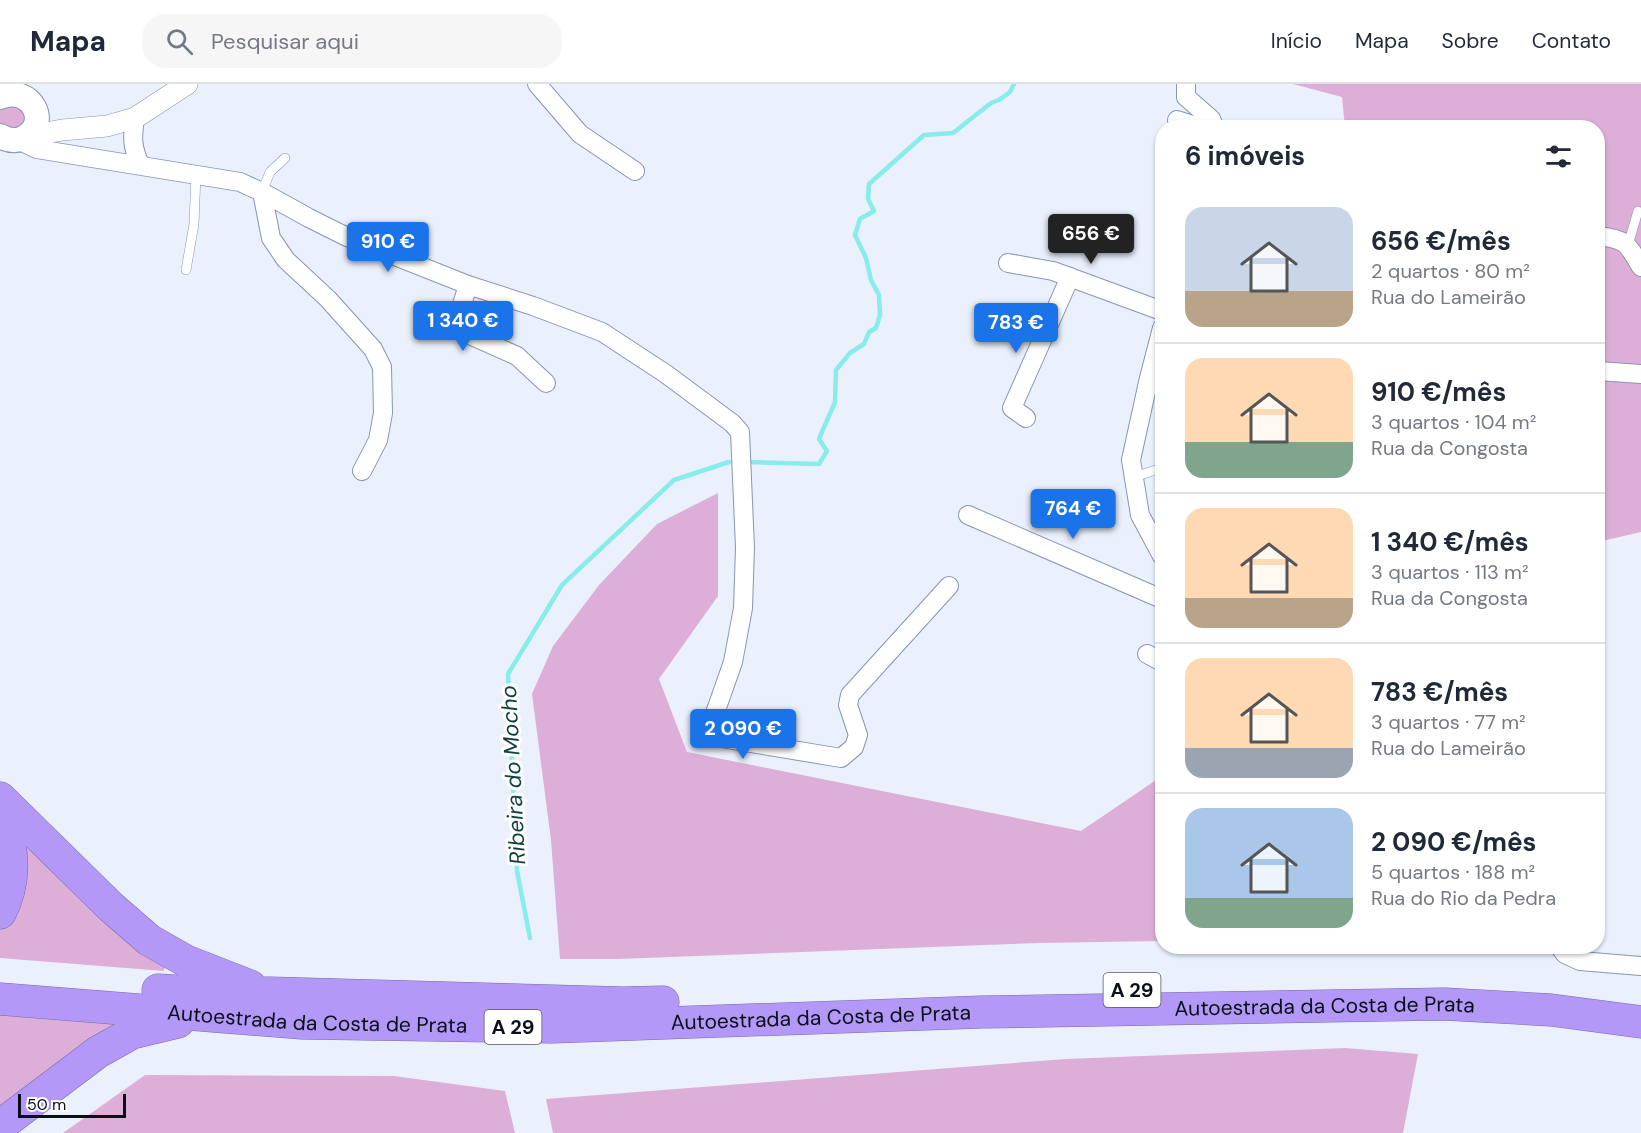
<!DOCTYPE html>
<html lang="pt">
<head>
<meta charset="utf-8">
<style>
  :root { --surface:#fff; --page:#f6f6f7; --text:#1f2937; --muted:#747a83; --line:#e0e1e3; --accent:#1a73e8 }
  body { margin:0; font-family:"DM Sans",sans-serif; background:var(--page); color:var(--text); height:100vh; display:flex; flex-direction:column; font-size:22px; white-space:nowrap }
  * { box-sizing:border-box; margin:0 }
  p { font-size:20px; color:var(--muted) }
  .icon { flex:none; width:33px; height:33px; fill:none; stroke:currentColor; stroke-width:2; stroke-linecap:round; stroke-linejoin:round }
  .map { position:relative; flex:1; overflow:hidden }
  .sheet { position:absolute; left:1155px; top:36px; width:450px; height:834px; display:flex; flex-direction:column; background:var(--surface); border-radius:24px; box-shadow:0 2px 4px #0004 }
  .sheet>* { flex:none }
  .scale { position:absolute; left:18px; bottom:15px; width:108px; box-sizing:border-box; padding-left:6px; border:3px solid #090f19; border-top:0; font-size:16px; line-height:21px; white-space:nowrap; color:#090f19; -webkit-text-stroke:4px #fff; paint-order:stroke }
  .price { position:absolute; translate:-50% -51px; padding:0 14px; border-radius:6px; background:var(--accent); color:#fff; font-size:20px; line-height:39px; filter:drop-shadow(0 2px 3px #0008) }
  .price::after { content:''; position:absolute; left:50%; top:36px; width:18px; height:14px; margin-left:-9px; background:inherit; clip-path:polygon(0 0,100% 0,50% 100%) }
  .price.selected { background:#222; color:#fff }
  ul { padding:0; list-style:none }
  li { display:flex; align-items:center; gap:18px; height:150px; padding:0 30px }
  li+li { border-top:2px solid var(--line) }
  li span { display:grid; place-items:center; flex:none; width:168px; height:120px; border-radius:18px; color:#555 }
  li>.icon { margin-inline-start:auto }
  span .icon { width:72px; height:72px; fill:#fffc; stroke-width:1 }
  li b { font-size:26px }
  h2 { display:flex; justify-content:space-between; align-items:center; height:72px; padding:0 30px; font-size:26px }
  header { display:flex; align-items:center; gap:36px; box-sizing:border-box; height:84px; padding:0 30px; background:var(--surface); border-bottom:2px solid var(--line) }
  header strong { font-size:28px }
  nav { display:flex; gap:33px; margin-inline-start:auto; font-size:21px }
  .search { width:420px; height:54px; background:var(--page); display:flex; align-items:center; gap:15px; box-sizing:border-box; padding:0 21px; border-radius:24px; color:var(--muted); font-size:22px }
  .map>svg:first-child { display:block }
</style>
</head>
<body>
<header>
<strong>Mapa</strong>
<div class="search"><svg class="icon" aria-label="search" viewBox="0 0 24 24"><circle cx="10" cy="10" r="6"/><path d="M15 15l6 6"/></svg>Pesquisar aqui</div>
<nav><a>Início</a><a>Mapa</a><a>Sobre</a><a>Contato</a></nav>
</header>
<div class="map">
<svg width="1641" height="1049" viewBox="0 0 1641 1049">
  <rect width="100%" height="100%" fill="#eaf1fd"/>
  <g fill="#ddaed8">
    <path d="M1293 0H1641V448L1598 458V44L1345 43 1342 13Z"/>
    <path d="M8 19 28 29 21 46 3 43 0 39V26Z"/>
    <path d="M718 409V512L659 595 687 668 1081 747 1162 692V857L1039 859 618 875H560L551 756 532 610 553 562 599 501 657 440Z"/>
    <path d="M18 743 166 876 164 887 0 874V841Z"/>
    <path d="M0 930 146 937 0 1031Z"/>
    <path d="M1345 964 1418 970 1403 1049H553L546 1015 1066 975Z"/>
    <path d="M145 991 394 992 505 1007 515 1049H63Z"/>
  </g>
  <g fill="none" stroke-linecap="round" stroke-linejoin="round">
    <g stroke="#88eceb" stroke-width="4.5">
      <path d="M747 378 819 380 827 367 819 355 835 318 836 286 850 269 864 260 869 248 876 244 880 231 879 211 871 196 866 174 855 151 860 135 874 127 868 115 869 100 924 51 953 49 991 19 999 16 1010 8 1014 0"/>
      <path d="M530 854 517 787 508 590 562 501 674 396 729 378"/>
    </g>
    <g stroke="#8695b2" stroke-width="10">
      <g id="service">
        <path d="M262 108 270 88 285 74"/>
        <path d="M1628 161 1638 127"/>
        <path d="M186 186 194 140 196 90"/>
        <path d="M1134 393 1162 384"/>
      </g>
    </g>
    <g stroke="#8695b2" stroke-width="20">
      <g id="minor">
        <path d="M537 0 580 50 635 87"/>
        <path d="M1186 0V13L1211 35 1215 44"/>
        <path d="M135 34C132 55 132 62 140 81"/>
        <path d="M1177 36 1202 44"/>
        <path d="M18 56 37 65 240 98 262 108 309 134 347 153 468 201 533 222 602 248 666 290 732 339 740 348 745 464 743 524 733 578 714 632 713 648 727 655 841 674 854 663 858 651 848 621 850 611 949 502"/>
        <path d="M262 108 271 154 286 176 328 215 373 265 382 283 383 329 378 356 362 387"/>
        <path d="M1598 152C1626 155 1627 159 1641 183"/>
        <path d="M1008 179 1053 187 1162 227"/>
        <path d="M468 201 457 237 461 247 517 272 546 299"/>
        <path d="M1162 244 1149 294 1131 376 1140 431 1162 472"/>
        <path d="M1598 287 1641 290"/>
        <path d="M1026 334 1012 324 1070 193"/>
        <path d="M968 431 1162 515"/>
        <path d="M1147 570 1162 578"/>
        <path d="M1559 862 1565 870 1580 877 1641 882"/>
      </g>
    </g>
    <g stroke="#8695b2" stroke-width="22">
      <path id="tertiary" d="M25 53 62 46 107 42 135 34 187 0"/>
    </g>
    <g stroke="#8695b2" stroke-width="26">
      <path id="secondary" d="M0 13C31 0 52 40 23 54 15 58 7 56 0 52"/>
    </g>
    <g stroke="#7868a9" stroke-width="33">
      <g id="motorway">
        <path d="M0 714 111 823 149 856 186 877 250 902"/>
        <path d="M0 740C17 765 14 802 0 829"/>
        <path d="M158 906 223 910 268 909 623 919 663 918"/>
        <path id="s1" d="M0 915 302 939 552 943 982 928 1444 920 1551 926 1641 938"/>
        <path d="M0 1042 98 968 132 949 178 938"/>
      </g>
    </g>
    <use href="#service" stroke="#fff" stroke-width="9"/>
    <use href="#minor" stroke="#fff" stroke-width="18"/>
    <use href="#tertiary" stroke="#fff" stroke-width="21"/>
    <use href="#secondary" stroke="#fff" stroke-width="24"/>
    <use href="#motorway" stroke="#b398f7" stroke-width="32"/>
  </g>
  <g text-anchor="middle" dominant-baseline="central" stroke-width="6" stroke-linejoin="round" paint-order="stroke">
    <g fill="#fff" stroke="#53575e" stroke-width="1.5">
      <rect x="1103.5" y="889" width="57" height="34" rx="4.5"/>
      <rect x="484.5" y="926" width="57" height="34" rx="4.5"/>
    </g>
    <g font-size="20" font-weight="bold" fill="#090f19">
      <text x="1132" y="906">A 29</text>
      <text x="513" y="943">A 29</text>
    </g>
    <g font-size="21" fill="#090f19" stroke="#fff">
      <text stroke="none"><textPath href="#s1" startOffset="1326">Autoestrada da Costa de Prata</textPath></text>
      <text stroke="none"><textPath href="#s1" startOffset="318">Autoestrada da Costa de Prata</textPath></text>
      <text stroke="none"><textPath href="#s1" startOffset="822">Autoestrada da Costa de Prata</textPath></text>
    </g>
    <g font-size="22" font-style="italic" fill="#114040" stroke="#fff">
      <text transform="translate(513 691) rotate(-93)">Ribeira do Mocho</text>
    </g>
  </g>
</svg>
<div class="scale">50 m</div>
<b class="price selected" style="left:1091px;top:181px">656 €</b>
<b class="price" style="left:388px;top:189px">910 €</b>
<b class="price" style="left:463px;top:268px">1 340 €</b>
<b class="price" style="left:1016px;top:270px">783 €</b>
<b class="price" style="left:1073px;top:456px">764 €</b>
<b class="price" style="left:743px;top:676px">2 090 €</b>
<section class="sheet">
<h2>6 imóveis<svg class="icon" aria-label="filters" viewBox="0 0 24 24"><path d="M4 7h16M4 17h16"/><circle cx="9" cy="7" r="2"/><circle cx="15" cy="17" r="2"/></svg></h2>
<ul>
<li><span style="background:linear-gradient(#c9d6e8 70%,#b9a48a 0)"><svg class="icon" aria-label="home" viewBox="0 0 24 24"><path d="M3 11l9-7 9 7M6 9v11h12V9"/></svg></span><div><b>656 €/mês</b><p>2 quartos · 80 m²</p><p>Rua do Lameirão</p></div></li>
<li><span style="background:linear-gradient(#ffd9b3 70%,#7fa58c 0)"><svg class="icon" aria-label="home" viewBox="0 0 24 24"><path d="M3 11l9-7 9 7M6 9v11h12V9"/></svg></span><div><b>910 €/mês</b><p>3 quartos · 104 m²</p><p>Rua da Congosta</p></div></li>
<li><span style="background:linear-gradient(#ffd9b3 75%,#b9a48a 0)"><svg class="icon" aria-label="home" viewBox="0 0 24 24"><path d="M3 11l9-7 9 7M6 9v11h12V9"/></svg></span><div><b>1 340 €/mês</b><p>3 quartos · 113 m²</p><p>Rua da Congosta</p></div></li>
<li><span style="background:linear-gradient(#ffd9b3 75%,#9aa5b1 0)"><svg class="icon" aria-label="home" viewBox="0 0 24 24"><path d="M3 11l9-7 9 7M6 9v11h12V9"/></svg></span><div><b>783 €/mês</b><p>3 quartos · 77 m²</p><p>Rua do Lameirão</p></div></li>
<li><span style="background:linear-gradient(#a9c7e8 75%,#7fa58c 0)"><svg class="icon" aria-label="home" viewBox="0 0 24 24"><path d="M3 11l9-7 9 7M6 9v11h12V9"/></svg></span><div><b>2 090 €/mês</b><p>5 quartos · 188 m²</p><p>Rua do Rio da Pedra</p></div></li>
</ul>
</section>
</div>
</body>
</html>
